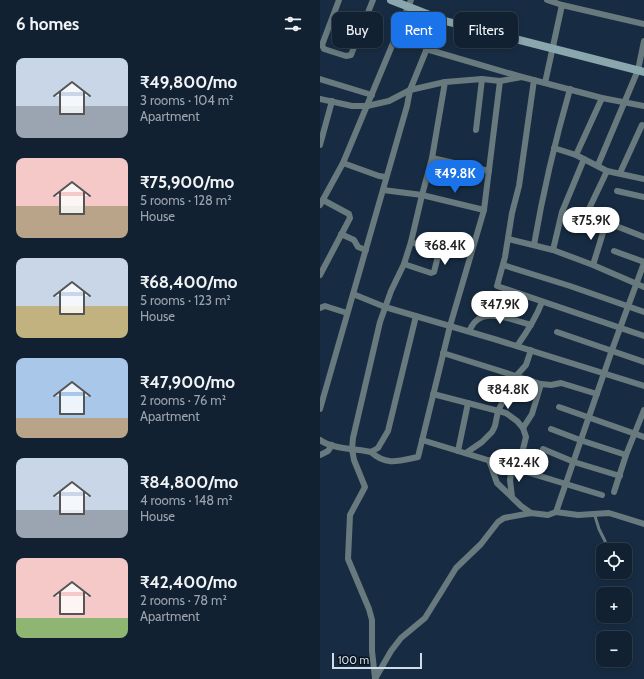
<!DOCTYPE html>
<html lang="en">
<head>
<meta charset="utf-8">
<style>
  :root { --surface:#112132; --page:#1a293a; --text:#f1f3f6; --muted:#9ca3ac; --line:#303e4d; --accent:#1a73e8 }
  body { margin:0; font-family:Cabin,sans-serif; background:var(--page); color:var(--text); height:100vh; display:flex; flex-direction:column; font-size:15px; white-space:nowrap }
  * { box-sizing:border-box; margin:0 }
  p { font-size:13px; color:var(--muted) }
  .icon { flex:none; width:22px; height:22px; fill:none; stroke:currentColor; stroke-width:2; stroke-linecap:round; stroke-linejoin:round }
  .map { position:relative; flex:1; overflow:hidden }
  .panel { display:flex; flex-direction:column; background:var(--surface); width:320px }
  .panel>* { flex:none }
  .banner { position:absolute; left:12px; top:12px; width:252px; height:36px; display:flex; gap:8px }
  .buttons { position:absolute; left:276px; top:543px; display:grid; gap:8px }
  .buttons a { display:grid; place-items:center; width:36px; height:36px; border-radius:8px; background:var(--surface); box-shadow:0 2px 6px #0003,0 0 0 1px var(--line); font-size:20px }
  .scale { position:absolute; left:12px; bottom:10px; width:90px; box-sizing:border-box; padding-left:4px; border:2px solid #cfdcea; border-top:0; font-size:11px; line-height:14px; white-space:nowrap; color:#cfdcea; -webkit-text-stroke:3px #0b141e; paint-order:stroke }
  .price { position:absolute; translate:-50% -34px; padding:0 9px; border-radius:14px; background:#fff; color:#222; font-size:13px; line-height:26px; filter:drop-shadow(0 1px 2px #0008) }
  .price::after { content:''; position:absolute; left:50%; top:24px; width:12px; height:9px; margin-left:-6px; background:inherit; clip-path:polygon(0 0,100% 0,50% 100%) }
  .price.active { background:var(--accent); color:#fff }
  ul { padding:0; list-style:none }
  li { display:flex; align-items:center; gap:12px; height:100px; padding:0 16px }
  li span { display:grid; place-items:center; flex:none; width:112px; height:80px; border-radius:8px; color:#555 }
  li>.icon { margin-inline-start:auto }
  span .icon { width:48px; height:48px; fill:#fffc; stroke-width:1 }
  li b { font-size:17px }
  h2 { display:flex; justify-content:space-between; align-items:center; height:48px; padding:0 16px; font-size:17px }
  .pill { padding:0 14px; border-radius:8px; background:var(--surface); box-shadow:0 2px 6px #0003,0 0 0 1px var(--line); font-size:14px; line-height:36px }
  .pill.active { background:var(--accent); color:#fff }
  main { display:flex; flex:1; min-height:0 }
  .map>svg:first-child { display:block }
</style>
</head>
<body>
<main>
<section class="panel">
<h2>6 homes<svg class="icon" aria-label="filters" viewBox="0 0 24 24"><path d="M4 7h16M4 17h16"/><circle cx="9" cy="7" r="2"/><circle cx="15" cy="17" r="2"/></svg></h2>
<ul>
<li><span style="background:linear-gradient(#c9d6e8 60%,#9aa5b1 0)"><svg class="icon" aria-label="home" viewBox="0 0 24 24"><path d="M3 11l9-7 9 7M6 9v11h12V9"/></svg></span><div><b>₹49,800/mo</b><p>3 rooms · 104 m²</p><p>Apartment</p></div></li>
<li><span style="background:linear-gradient(#f6c9c9 60%,#b9a48a 0)"><svg class="icon" aria-label="home" viewBox="0 0 24 24"><path d="M3 11l9-7 9 7M6 9v11h12V9"/></svg></span><div><b>₹75,900/mo</b><p>5 rooms · 128 m²</p><p>House</p></div></li>
<li><span style="background:linear-gradient(#c9d6e8 60%,#c2b280 0)"><svg class="icon" aria-label="home" viewBox="0 0 24 24"><path d="M3 11l9-7 9 7M6 9v11h12V9"/></svg></span><div><b>₹68,400/mo</b><p>5 rooms · 123 m²</p><p>House</p></div></li>
<li><span style="background:linear-gradient(#a9c7e8 75%,#b9a48a 0)"><svg class="icon" aria-label="home" viewBox="0 0 24 24"><path d="M3 11l9-7 9 7M6 9v11h12V9"/></svg></span><div><b>₹47,900/mo</b><p>2 rooms · 76 m²</p><p>Apartment</p></div></li>
<li><span style="background:linear-gradient(#c9d6e8 65%,#9aa5b1 0)"><svg class="icon" aria-label="home" viewBox="0 0 24 24"><path d="M3 11l9-7 9 7M6 9v11h12V9"/></svg></span><div><b>₹84,800/mo</b><p>4 rooms · 148 m²</p><p>House</p></div></li>
<li><span style="background:linear-gradient(#f6c9c9 75%,#8fb573 0)"><svg class="icon" aria-label="home" viewBox="0 0 24 24"><path d="M3 11l9-7 9 7M6 9v11h12V9"/></svg></span><div><b>₹42,400/mo</b><p>2 rooms · 78 m²</p><p>Apartment</p></div></li>
</ul>
</section>
<div class="map">
<svg width="324" height="679" viewBox="0 0 324 679">
  <rect width="100%" height="100%" fill="#172c42"/>
  <g fill="none" stroke-linecap="round" stroke-linejoin="round">
    <path stroke="#687a7e" stroke-width="3" d="M274 513 279 529 285 541 287 550"/>
    <g stroke="#687a7e" stroke-width="6">
      <path d="M19 0 2 45 4 49 26 56 31 55 53 0"/>
      <path d="M227 0 242 5 324 24"/>
      <path d="M106 49 202 77 282 98 324 106"/>
      <path d="M0 79 52 95"/>
      <path d="M214 80 199 186 192 213 185 257 177 286 324 336"/>
      <path d="M225 83 242 5"/>
      <path d="M0 99 32 106H47L69 101 90 90 125 82"/>
      <path d="M156 130 162 79"/>
      <path d="M0 145 12 101"/>
      <path d="M234 148 256 155 287 171 324 179"/>
      <path d="M256 155 282 98"/>
      <path d="M112 158 169 171"/>
      <path d="M23 163 59 176 66 177"/>
      <path d="M278 165 318 70 324 41"/>
      <path d="M287 171 267 213 268 215 324 237"/>
      <path d="M300 173 322 125"/>
      <path d="M297 191 324 197"/>
      <path d="M0 205 23 163 91 0"/>
      <path d="M164 210 102 195 112 158 125 82 162 79 180 81 202 77"/>
      <path d="M21 234 34 240 38 247 46 250"/>
      <path d="M188 239 233 250 273 265 324 287"/>
      <path d="M214 245C223 192 235 141 250 89"/>
      <path d="M233 250 242 212 264 159"/>
      <path d="M294 251 324 262"/>
      <path d="M84 264 111 273 114 272 119 252 91 242"/>
      <path d="M183 265 250 286 324 312"/>
      <path d="M273 265 286 223"/>
      <path d="M0 275 30 218 29 214 3 200"/>
      <path d="M33 294 65 307 174 339 324 386"/>
      <path d="M0 308 5 306 27 313"/>
      <path d="M149 331C151 328 153 323 156 321 168 309 197 321 211 325"/>
      <path d="M237 332 324 362"/>
      <path d="M197 346C207 332 216 318 222 302"/>
      <path d="M123 353 221 384 231 385 241 383 277 394"/>
      <path d="M113 394 186 413 197 421 203 428 206 437 198 469"/>
      <path d="M239 407 324 437"/>
      <path d="M0 409 87 106 90 90 119 19"/>
      <path d="M203 428 212 414 221 384"/>
      <path d="M231 429 260 440 306 455"/>
      <path d="M0 440C12 449 37 449 51 452L58 448 68 431 96 316"/>
      <path d="M102 440 282 495"/>
      <path d="M223 449 254 462 300 476"/>
      <path d="M138 451 148 403"/>
      <path d="M51 452C66 466 79 461 98 457L130 326 164 210 180 81"/>
      <path d="M146 453 162 442 172 432 175 426 178 411 189 389 197 375 206 365 211 350"/>
      <path d="M0 455 8 451 12 445"/>
      <path d="M169 460 177 483 201 506 211 513"/>
      <path d="M294 492 306 455 324 410"/>
      <path d="M192 497 190 480 192 467"/>
      <path d="M236 512 258 515 289 513 324 524"/>
      <path d="M55 678 52 651V620L49 609 28 559 30 515 45 487 34 460 32 449 33 438 60 322 71 291 84 264 91 242 102 195 63 190"/>
      <path d="M55 679 71 651 81 638 105 618 136 568 161 544 178 522 184 518 211 513 228 515 236 512 292 350 324 263"/>
    </g>
    <path stroke="#8aa7ad" stroke-width="8" d="M71 0 125 21 324 72"/>
  </g>
</svg>
<div class="buttons">
<a><svg class="icon" aria-label="locate" viewBox="0 0 24 24"><circle cx="12" cy="12" r="6"/><path d="M12 2v4M12 18v4M2 12h4M18 12h4"/></svg></a>
<a>+</a>
<a>−</a>
</div>
<div class="scale">100 m</div>
<b class="price active" style="left:135px;top:194px">₹49.8K</b>
<b class="price" style="left:271px;top:241px">₹75.9K</b>
<b class="price" style="left:125px;top:266px">₹68.4K</b>
<b class="price" style="left:180px;top:325px">₹47.9K</b>
<b class="price" style="left:188px;top:410px">₹84.8K</b>
<b class="price" style="left:199px;top:483px">₹42.4K</b>
<div class="banner">
<a class="pill">Buy</a>
<a class="pill active">Rent</a>
<a class="pill">Filters</a>
</div>
</div>
</main>
</body>
</html>
